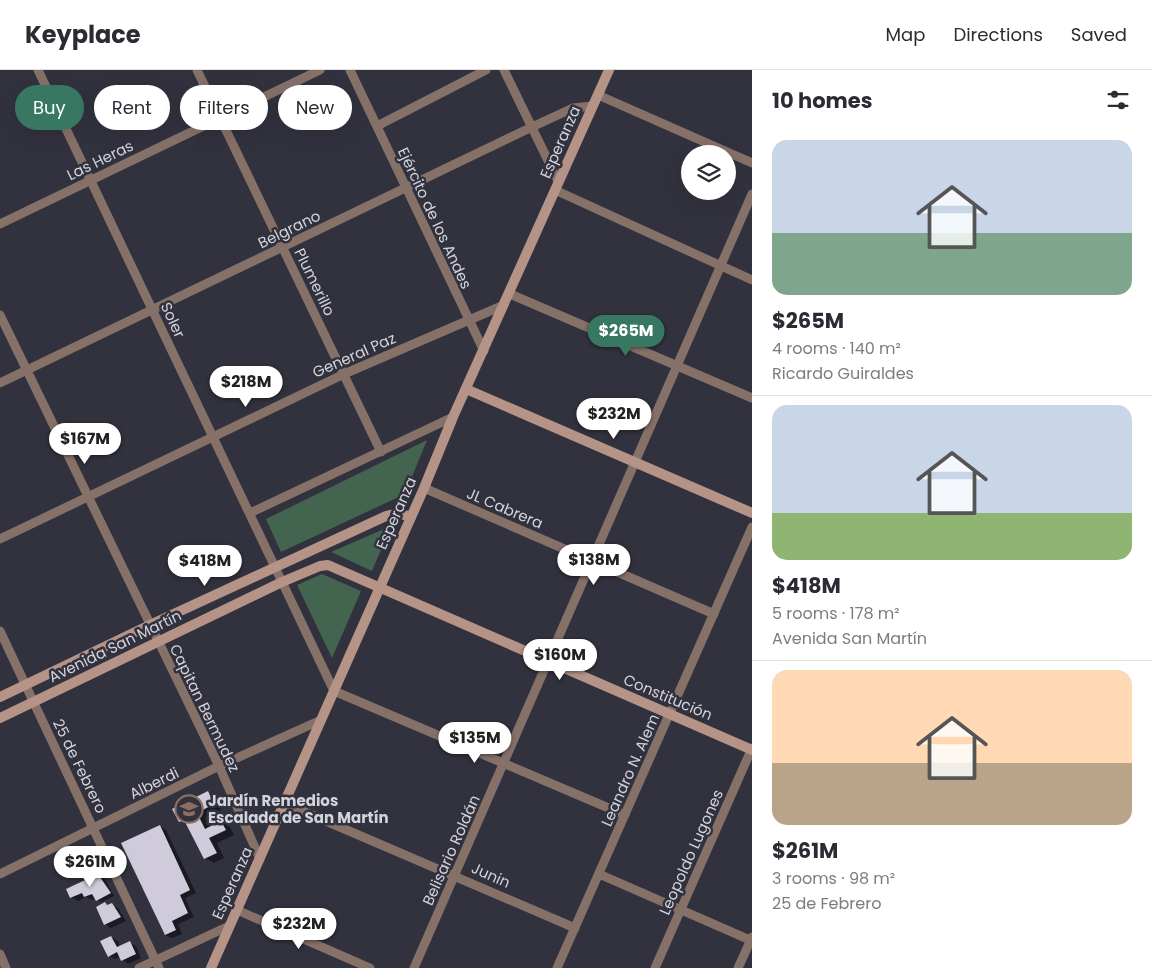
<!DOCTYPE html>
<html lang="en">
<head>
<meta charset="utf-8">
<style>
  :root { --surface:#fff; --page:#f2f2f3; --text:#2b2b33; --muted:#7c7c81; --line:#e1e1e2; --accent:#387762 }
  body { margin:0; font-family:Poppins,sans-serif; background:var(--page); color:var(--text); height:100vh; display:flex; flex-direction:column; font-size:19px; white-space:nowrap }
  * { box-sizing:border-box; margin:0 }
  p { font-size:16px; color:var(--muted) }
  .icon { flex:none; width:28px; height:28px; fill:none; stroke:currentColor; stroke-width:2; stroke-linecap:round; stroke-linejoin:round }
  .map { position:relative; flex:1; overflow:hidden }
  .sheet { display:flex; flex-direction:column; background:var(--surface); width:400px }
  .sheet>* { flex:none }
  .banner { position:absolute; left:15px; top:15px; width:475px; height:45px; display:flex; gap:10px }
  .fabs { position:absolute; left:681px; top:75px; display:grid; gap:10px }
  .fabs a { display:grid; place-items:center; width:55px; height:55px; border-radius:50%; background:var(--surface); box-shadow:0 5px 20px #0002; font-size:25px }
  .price { position:absolute; translate:-50% -42px; padding:0 11px; border-radius:18px; background:#fff; color:#222; font-size:16px; line-height:32px; filter:drop-shadow(0 1px 2px #0008) }
  .price::after { content:''; position:absolute; left:50%; top:30px; width:15px; height:11px; margin-left:-8px; background:inherit; clip-path:polygon(0 0,100% 0,50% 100%) }
  .price.on { background:var(--accent); color:#fff }
  ul { padding:0; list-style:none }
  li { display:grid; align-content:center; gap:10px; height:265px; padding:0 20px }
  li+li { border-top:1px solid var(--line) }
  li span { display:grid; place-items:center; height:155px; border-radius:15px; color:#555 }
  li>.icon { margin-inline-start:auto }
  span .icon { width:90px; height:90px; fill:#fffc; stroke-width:1 }
  li b { font-size:21px }
  h2 { display:flex; justify-content:space-between; align-items:center; height:60px; padding:0 20px; font-size:21px }
  .chip { padding:0 18px; border-radius:22px; background:var(--surface); box-shadow:0 5px 20px #0002; font-size:18px; line-height:45px }
  .chip.on { background:var(--accent); color:#fff }
  header { display:flex; align-items:center; gap:30px; box-sizing:border-box; height:70px; padding:0 25px; background:var(--surface); border-bottom:1px solid var(--line) }
  header strong { font-size:24px }
  nav { display:flex; gap:28px; margin-inline-start:auto; font-size:18px }
  main { display:flex; flex:1; min-height:0 }
  .map>svg:first-child { display:block }
</style>
</head>
<body>
<header>
<strong>Keyplace</strong>
<nav><a>Map</a><a>Directions</a><a>Saved</a></nav>
</header>
<main>
<div class="map">
<svg width="752" height="898" viewBox="0 0 752 898">
  <rect width="100%" height="100%" fill="#31323e"/>
  <g fill="#43644e">
    <path d="M427 370 405 424 281 482 266 449Z"/>
    <path d="M391 456 372 501 331 482Z"/>
    <path d="M322 504 361 521 332 588 297 515Z"/>
  </g>
  <g fill="#0007">
    <path d="M208 723 217 728 222 739 205 748 210 758 221 752 230 757 234 765 217 773 224 788 214 793 205 788 189 756 180 751Z"/>
    <path d="M160 756 166 760 196 823 185 828 194 847 178 854 182 864 172 868 165 865Z"/>
    <path d="M98 805 105 809 114 826 101 832 96 828 92 830 86 827 78 831 71 827Z"/>
    <path d="M105 834 118 838 126 851 111 858 105 854Z"/>
    <path d="M111 867 118 871 120 877 130 873 136 876 141 888 128 894 120 887 115 889 109 886Z"/>
  </g>
  <g fill="#d0cbda">
    <path d="M208 721 214 734 197 743 205 759 221 751 226 760 209 768 217 783 204 789 184 750 179 752 172 739Z"/>
    <path d="M160 755 190 820 180 825 188 843 172 851 176 860 165 865 121 773Z"/>
    <path d="M98 804 111 823 96 831 92 824 84 827 82 823 70 828 66 819Z"/>
    <path d="M105 832 107 835 112 833 121 847 104 855 96 837Z"/>
    <path d="M111 866 117 877 130 871 136 884 121 891 117 882 108 887 100 871Z"/>
  </g>
  <g fill="none" stroke-linecap="round" stroke-linejoin="round">
    <g stroke="#867169" stroke-width="9">
      <path d="M38 0 334 621 625 745"/>
      <path d="M197 0 381 382"/>
      <path d="M350 0 484 281"/>
      <path d="M504 0 558 111"/>
      <path d="M598 25 752 93"/>
      <path d="M377 56 486 0"/>
      <path d="M555 120 752 210"/>
      <path d="M0 154 320 0"/>
      <path d="M510 224 752 328"/>
      <path d="M0 245 219 696 260 789"/>
      <path d="M0 313 532 57 573 38 592 36"/>
      <path d="M424 418 714 544"/>
      <path d="M250 443 453 347"/>
      <path d="M0 469 344 304 504 235"/>
      <path d="M0 561 159 898"/>
      <path d="M284 733 575 858"/>
      <path d="M0 804 219 696 321 650"/>
      <path d="M599 804 752 871"/>
      <path d="M237 840 370 898"/>
      <path d="M0 884 6 898"/>
      <path d="M139 898 229 856"/>
      <path d="M414 898 752 124"/>
      <path d="M557 898 752 457"/>
      <path d="M655 898 752 678"/>
      <path d="M738 898 752 867"/>
    </g>
    <g stroke="#b59386" stroke-width="10">
      <path d="M466 319 752 443"/>
      <path d="M0 627 150 555 386 446 398 443 411 447"/>
      <path d="M0 648 282 512 320 496 328 495 752 680"/>
      <path d="M211 898 424 418 453 347 609 0"/>
    </g>
  </g>
  <defs>
    <g id="school-ring" transform="scale(1.4375)"><circle r="9.5" fill="#31323e" stroke="#8d6e63" stroke-width="1.5"/><path d="M0-5L7-2L0 1L-7-2ZM-4 1L0 2.5L4 1V4Q0 6-4 4Z" fill="#8d6e63"/></g>
  </defs>
  <g fill-rule="evenodd">
    <use href="#school-ring" x="189" y="739"/>
  </g>
  <g text-anchor="middle" dominant-baseline="central" stroke-width="5" stroke-linejoin="round" paint-order="stroke">
    <g font-size="15" fill="#d3d4db" stroke="#31323e">
      <text transform="translate(560 72) rotate(-66)">Esperanza</text>
      <text transform="translate(100 90) rotate(-26)">Las Heras</text>
      <text transform="translate(435 148) rotate(65)">Ejército de los Andes</text>
      <text transform="translate(289 159) rotate(-26)">Belgrano</text>
      <text transform="translate(315 212) rotate(64)">Plumerillo</text>
      <text transform="translate(173 250) rotate(65)">Soler</text>
      <text transform="translate(354 285) rotate(-24)">General Paz</text>
      <text transform="translate(505 438) rotate(23)">JL Cabrera</text>
      <text transform="translate(396 443) rotate(-66)">Esperanza</text>
      <text transform="translate(115 576) rotate(-26)">Avenida San Martín</text>
      <text transform="translate(668 627) rotate(23)">Constitución</text>
      <text transform="translate(205 638) rotate(64)">Capitan Bermudez</text>
      <text transform="translate(80 696) rotate(64)">25 de Febrero</text>
      <text transform="translate(630 700) rotate(-66)">Leandro N. Alem</text>
      <text transform="translate(154 713) rotate(-26)">Alberdi</text>
      <text transform="translate(451 780) rotate(-66)">Belisario Roldán</text>
      <text transform="translate(691 782) rotate(-66)">Leopoldo Lugones</text>
      <text transform="translate(491 805) rotate(24)">Junin</text>
      <text transform="translate(232 813) rotate(-66)">Esperanza</text>
    </g>
    <g font-size="15" font-weight="bold" fill="#d3d4db" stroke="#31323e" text-anchor="start">
      <text x="208" y="730">Jardín Remedios<tspan x="208" dy="17">Escalada de San Martín</tspan></text>
    </g>
  </g>
</svg>
<div class="fabs">
<a><svg class="icon" aria-label="layers" viewBox="0 0 24 24"><path d="M12 4l9 5-9 5-9-5zM3 14l9 5 9-5"/></svg></a>
</div>
<b class="price on" style="left:626px;top:287px">$265M</b>
<b class="price" style="left:246px;top:338px">$218M</b>
<b class="price" style="left:614px;top:370px">$232M</b>
<b class="price" style="left:85px;top:395px">$167M</b>
<b class="price" style="left:594px;top:516px">$138M</b>
<b class="price" style="left:205px;top:517px">$418M</b>
<b class="price" style="left:560px;top:611px">$160M</b>
<b class="price" style="left:475px;top:694px">$135M</b>
<b class="price" style="left:90px;top:818px">$261M</b>
<b class="price" style="left:299px;top:880px">$232M</b>
<div class="banner">
<a class="chip on">Buy</a>
<a class="chip">Rent</a>
<a class="chip">Filters</a>
<a class="chip">New</a>
</div>
</div>
<section class="sheet">
<h2>10 homes<svg class="icon" aria-label="filters" viewBox="0 0 24 24"><path d="M4 7h16M4 17h16"/><circle cx="9" cy="7" r="2"/><circle cx="15" cy="17" r="2"/></svg></h2>
<ul>
<li><span style="background:linear-gradient(#c9d6e8 60%,#7fa58c 0)"><svg class="icon" aria-label="home" viewBox="0 0 24 24"><path d="M3 11l9-7 9 7M6 9v11h12V9"/></svg></span><div><b>$265M</b><p>4 rooms · 140 m²</p><p>Ricardo Guiraldes</p></div></li>
<li><span style="background:linear-gradient(#c9d6e8 70%,#8fb573 0)"><svg class="icon" aria-label="home" viewBox="0 0 24 24"><path d="M3 11l9-7 9 7M6 9v11h12V9"/></svg></span><div><b>$418M</b><p>5 rooms · 178 m²</p><p>Avenida San Martín</p></div></li>
<li><span style="background:linear-gradient(#ffd9b3 60%,#b9a48a 0)"><svg class="icon" aria-label="home" viewBox="0 0 24 24"><path d="M3 11l9-7 9 7M6 9v11h12V9"/></svg></span><div><b>$261M</b><p>3 rooms · 98 m²</p><p>25 de Febrero</p></div></li>
</ul>
</section>
</main>
</body>
</html>
